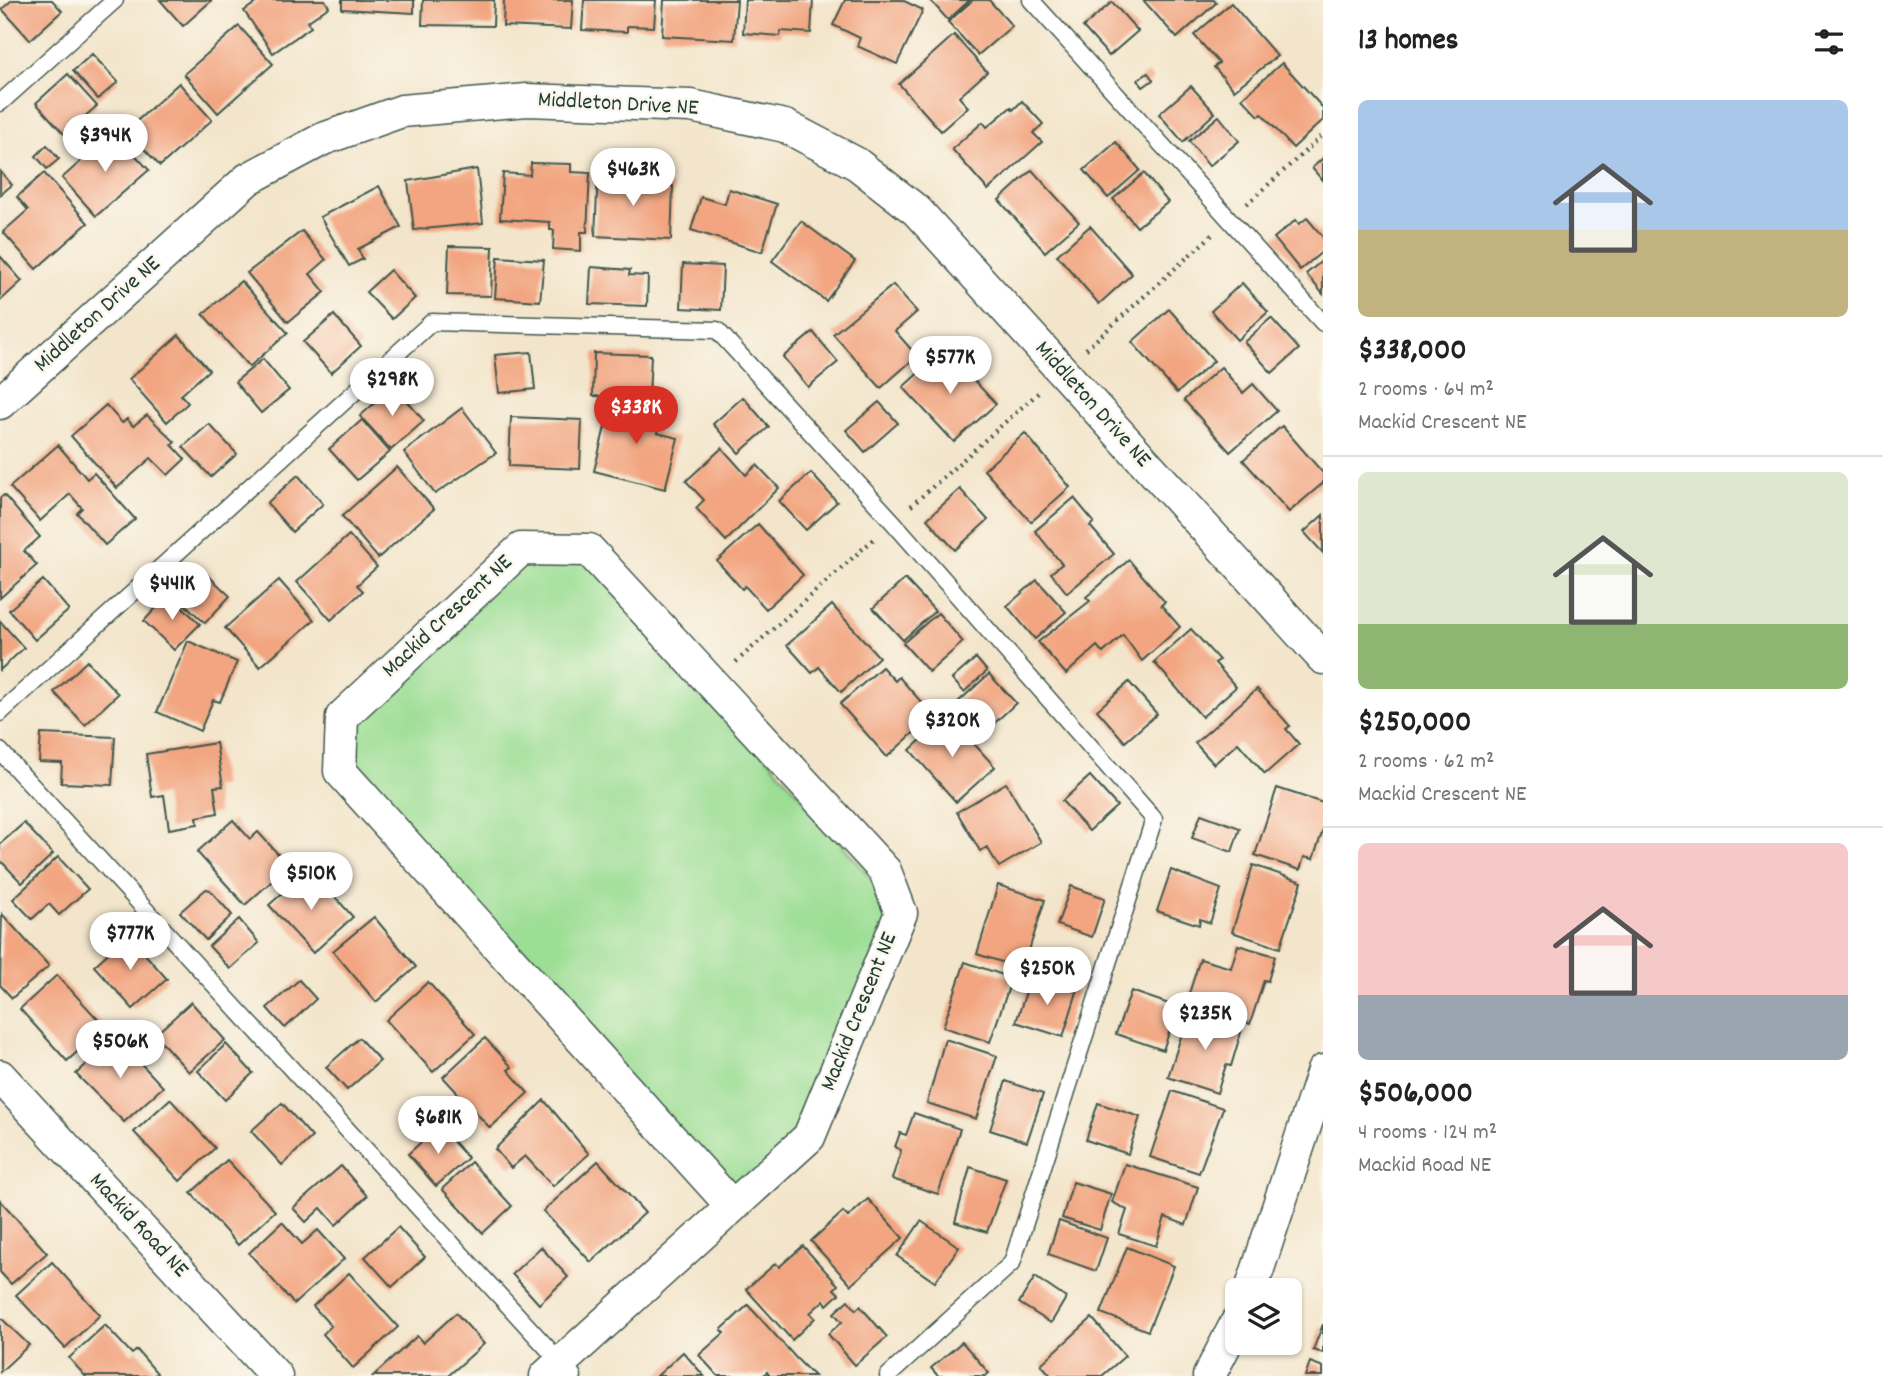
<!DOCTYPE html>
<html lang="en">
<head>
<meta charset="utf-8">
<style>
  :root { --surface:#fff; --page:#f6f6f6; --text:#222; --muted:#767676; --line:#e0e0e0; --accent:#d93025 }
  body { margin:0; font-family:Dekko,sans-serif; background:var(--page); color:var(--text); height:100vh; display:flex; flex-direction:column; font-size:26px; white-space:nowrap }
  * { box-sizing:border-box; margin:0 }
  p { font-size:23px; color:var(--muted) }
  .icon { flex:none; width:38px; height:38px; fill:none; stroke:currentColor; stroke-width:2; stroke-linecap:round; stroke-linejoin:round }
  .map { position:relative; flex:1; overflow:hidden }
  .panel { display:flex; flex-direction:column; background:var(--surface); width:560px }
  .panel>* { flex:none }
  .fabs { position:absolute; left:1225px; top:1278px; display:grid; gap:14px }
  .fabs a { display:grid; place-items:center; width:77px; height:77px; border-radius:10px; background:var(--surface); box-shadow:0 2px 5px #0004; font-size:35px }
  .price { position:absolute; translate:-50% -60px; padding:0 16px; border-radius:24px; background:#fff; color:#222; font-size:23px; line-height:46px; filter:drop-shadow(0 2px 4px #0008) }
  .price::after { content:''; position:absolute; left:50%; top:42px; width:21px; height:16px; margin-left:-10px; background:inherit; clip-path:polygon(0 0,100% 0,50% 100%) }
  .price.current { background:var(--accent); color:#fff }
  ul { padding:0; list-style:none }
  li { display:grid; align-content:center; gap:14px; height:371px; padding:0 35px }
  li+li { border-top:2px solid var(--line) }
  li span { display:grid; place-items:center; height:217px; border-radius:10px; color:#555 }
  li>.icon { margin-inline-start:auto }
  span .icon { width:126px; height:126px; fill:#fffc; stroke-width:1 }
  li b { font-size:30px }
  h2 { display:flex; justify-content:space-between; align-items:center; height:84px; padding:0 35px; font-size:30px }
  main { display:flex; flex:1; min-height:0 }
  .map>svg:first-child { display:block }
</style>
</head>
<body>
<main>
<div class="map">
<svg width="1323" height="1376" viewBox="0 0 1323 1376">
  <rect width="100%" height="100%" fill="#fbf7ec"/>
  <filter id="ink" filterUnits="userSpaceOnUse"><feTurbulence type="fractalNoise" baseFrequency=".0143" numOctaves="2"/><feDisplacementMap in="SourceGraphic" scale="14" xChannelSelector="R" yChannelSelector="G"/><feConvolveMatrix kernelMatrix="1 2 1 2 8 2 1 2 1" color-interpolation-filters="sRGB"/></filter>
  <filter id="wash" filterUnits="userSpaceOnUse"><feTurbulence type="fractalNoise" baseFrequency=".00686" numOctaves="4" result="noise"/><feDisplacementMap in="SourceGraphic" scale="28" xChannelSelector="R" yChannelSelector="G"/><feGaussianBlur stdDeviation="1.57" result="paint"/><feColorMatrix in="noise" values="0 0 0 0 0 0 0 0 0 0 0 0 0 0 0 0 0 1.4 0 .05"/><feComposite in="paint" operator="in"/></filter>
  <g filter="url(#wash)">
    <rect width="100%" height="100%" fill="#f3e5cb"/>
    <path fill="#9dde95" stroke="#5e8e64" stroke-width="2" d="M521 549 589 550 901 913 809 1137 732 1206 340 771 342 717Z"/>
    <g id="blocks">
      <g fill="#f2a580">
        <path d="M12 0H52L62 11 30 40 2 9Z"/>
        <path d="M160 0H212L183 26Z"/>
        <path d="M260 0H325L329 7 307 22 311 27 273 53 244 11Z"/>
        <path d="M342 0H414V13L342 9Z"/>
        <path d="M423 0H494L493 26 422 25Z"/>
        <path d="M504 0H573L571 29 503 26Z"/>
        <path d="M584 0H656L654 27 627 26V32L582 30Z"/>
        <path d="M664 0H737L734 40 662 36Z"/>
        <path d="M745 0H813L811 33 781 31 780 36 743 33Z"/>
        <path d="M845 0H902L923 10 897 64 857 46 860 38 833 25Z"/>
        <path d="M930 0H970L948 20Z"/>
        <path d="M973 0H989L1012 26 978 55 948 22Z"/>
        <path d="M1143 0H1214L1216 3 1177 38Z"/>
        <path d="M1112 2 1138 31 1109 56 1083 27Z"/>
        <path d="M1231 3 1277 56 1234 90 1214 67 1219 63 1194 35Z"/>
        <path d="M239 26 273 64 218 113 184 74Z"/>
        <path d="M954 35 987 72 959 97 968 107 941 131 899 84Z"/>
        <path d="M92 54 118 82 98 99 73 71Z"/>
        <path d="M1282 63 1323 108V120L1293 148 1262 114 1259 116 1242 98Z"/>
        <path d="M1148 73 1153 80 1143 87 1138 80Z"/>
        <path d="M68 74 97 106 64 134 36 103Z"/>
        <path d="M179 83 212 120 160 166 136 140 132 143 115 124 121 119 129 128Z"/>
        <path d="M1191 86 1215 113 1183 142 1159 114Z"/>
        <path d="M1022 101 1043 124 1033 133 1042 142 988 190 952 149 983 122 987 127 1011 107 1013 110Z"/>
        <path d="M1219 116 1239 141 1209 166 1189 141Z"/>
        <path d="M114 132 149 170 96 216 62 178Z"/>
        <path d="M1116 142 1140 170 1108 198 1084 170Z"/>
        <path d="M47 145 59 159 47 169 36 156Z"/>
        <path d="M1323 158V181L1312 168Z"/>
        <path d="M531 163 571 164V172L590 173 587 232H581V251L553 249 554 230H550V222L500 219 503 173 530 175Z"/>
        <path d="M477 169 483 223 414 230 408 181Z"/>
        <path d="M1032 170 1079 222 1045 252 999 200Z"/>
        <path d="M0 171 12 185 0 195Z"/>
        <path d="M598 172 641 173V184L673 186 671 240 595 236Z"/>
        <path d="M44 173 88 223 36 269 3 232 28 210 17 197Z"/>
        <path d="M1144 173 1168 202 1137 227 1113 199Z"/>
        <path d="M379 186 401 227 358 249 363 259 349 266 320 217Z"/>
        <path d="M729 189 777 204 762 252 691 230 701 197 725 204Z"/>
        <path d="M1307 218 1323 237V251L1300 270 1274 238 1296 220 1299 224Z"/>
        <path d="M801 221 855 261 826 301 772 261Z"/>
        <path d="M1090 226 1132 274 1099 304 1057 255Z"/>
        <path d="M302 231 326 260 310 274 325 292 288 322 247 273Z"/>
        <path d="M449 246 493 247 491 296 447 295Z"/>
        <path d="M0 256 22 281 0 301Z"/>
        <path d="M498 257 544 260 540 301 495 298Z"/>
        <path d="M1323 260V294L1306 274Z"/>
        <path d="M683 264 723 266 721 310 681 308Z"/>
        <path d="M591 267 630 270 629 275 648 276 647 306 589 304Z"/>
        <path d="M390 270 415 298 392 319 366 292Z"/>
        <path d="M241 281 288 333 249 367 203 314Z"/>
        <path d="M1242 283 1268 312 1237 340 1211 311Z"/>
        <path d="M893 285 917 312 895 331 917 356 881 388 833 334Z"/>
        <path d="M1169 309 1214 361 1177 393 1132 342Z"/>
        <path d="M334 315 361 346 331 373 303 342Z"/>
        <path d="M1271 318 1299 349 1272 373 1244 342Z"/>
        <path d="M813 332 838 362 808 387 783 357Z"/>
        <path d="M179 335 209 370 181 395 188 403 167 422 129 379Z"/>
        <path d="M945 349 996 404 954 442 903 387Z"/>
        <path d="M531 352 535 389 499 393 495 355Z"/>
        <path d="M594 353 651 355 649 398 593 396Z"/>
        <path d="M263 359 289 390 261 413 235 382Z"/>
        <path d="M1221 367 1243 393 1253 384 1277 411 1230 452 1184 400Z"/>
        <path d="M394 386 424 421 391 450 360 416Z"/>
        <path d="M743 397 769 427 739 453 713 424Z"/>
        <path d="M612 399 662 412 657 433 678 438 665 489 594 471Z"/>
        <path d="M879 402 898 423 865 452 846 430Z"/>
        <path d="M106 405 122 423 127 419 133 426 147 415 175 442 172 445 185 459 168 475 151 458 117 488 71 436Z"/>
        <path d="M462 408 496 453 435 494 404 452Z"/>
        <path d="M511 417 582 420 580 469 509 466Z"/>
        <path d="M362 420 390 452 357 480 329 449Z"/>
        <path d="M209 424 237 454 211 477 183 447Z"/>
        <path d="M1282 426 1323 473V483L1289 512 1243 460Z"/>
        <path d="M1025 433 1070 487 1031 522 984 470Z"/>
        <path d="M58 445 87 479 94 473 135 519 105 545 77 513 82 508 70 494 40 521 10 487Z"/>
        <path d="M722 448 746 475 757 465 779 488 726 541 696 508 704 500 686 481Z"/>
        <path d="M397 467 434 509 378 558 342 516Z"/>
        <path d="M811 473 837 502 806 530 779 501Z"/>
        <path d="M298 475 323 504 292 532 267 503Z"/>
        <path d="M960 489 988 520 955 550 927 519Z"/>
        <path d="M4 495 40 537 24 551 37 565 0 598V498Z"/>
        <path d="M1074 498 1094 522 1090 526 1114 554 1067 593 1051 573 1062 564 1035 531Z"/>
        <path d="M1323 515V553L1304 532Z"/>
        <path d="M758 524 803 575 766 609 745 586 742 589 717 561Z"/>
        <path d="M349 535 377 567 357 585 363 591 331 620 297 582Z"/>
        <path d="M1129 560 1165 602 1161 605 1180 627 1142 661 1123 635 1103 653 1097 646 1066 674 1038 642 1090 601 1086 597Z"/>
        <path d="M198 566 230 596 205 623 173 593Z"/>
        <path d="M905 579 935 611 903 640 873 608Z"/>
        <path d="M43 580 69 610 35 640 9 610Z"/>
        <path d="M279 580 314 620 260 667 225 628Z"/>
        <path d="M1037 580 1066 612 1035 639 1007 606Z"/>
        <path d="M169 594 200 624 174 650 144 621Z"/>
        <path d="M832 605 879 657 841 692 819 667 812 673 787 645Z"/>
        <path d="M938 613 963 642 929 672 903 643Z"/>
        <path d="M0 621 24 648 0 670Z"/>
        <path d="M1191 629 1219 660 1215 663 1236 687 1202 717 1154 662Z"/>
        <path d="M188 641 237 662 220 702 213 700 200 731 157 712Z"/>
        <path d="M976 658 987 671 964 692 952 679Z"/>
        <path d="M87 661 118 694 85 725 54 692Z"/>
        <path d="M882 667 895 681 899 677 923 704 919 708 929 719 887 757 840 704Z"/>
        <path d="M989 674 1016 703 985 732 958 702Z"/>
        <path d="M1129 682 1157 714 1125 742 1097 710Z"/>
        <path d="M1257 689 1290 726 1286 729 1299 744 1265 774 1238 743 1214 764 1195 743Z"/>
        <path d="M948 715 995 767 956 802 910 750Z"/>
        <path d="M41 734 115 737 112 785 61 783 62 763 39 762Z"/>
        <path d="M216 743 223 786 214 787 218 813 197 817 198 824 169 829 164 795 152 797 146 754Z"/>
        <path d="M1090 776 1117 806 1089 831 1062 801Z"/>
        <path d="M1006 783 1041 842 999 867 987 847 980 851 957 812Z"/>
        <path d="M1277 788 1323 803V830L1313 859 1304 857 1300 870 1255 855Z"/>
        <path d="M1201 814 1240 828 1232 852 1192 838Z"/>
        <path d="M233 820 250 839 258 832 289 866 245 905 197 852Z"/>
        <path d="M24 823 53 854 22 883 0 860V844Z"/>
        <path d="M58 857 88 889 59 915 49 904 32 919 13 899Z"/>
        <path d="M1253 865 1302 882 1280 948 1232 932Z"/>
        <path d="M1171 870 1221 889 1210 923 1200 919 1199 925 1157 911Z"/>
        <path d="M306 872 325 893 329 890 353 917 313 953 269 905Z"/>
        <path d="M998 885 1045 900 1023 969 977 954Z"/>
        <path d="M1071 886 1105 898 1092 937 1057 925Z"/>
        <path d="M206 889 210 890 232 915 206 940 180 912Z"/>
        <path d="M2 914 49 966 12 998 0 985Z"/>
        <path d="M374 917 416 967 376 1002 333 951Z"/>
        <path d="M239 919 259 943 230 969 209 946Z"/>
        <path d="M128 935 167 979 133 1009 94 966Z"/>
        <path d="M1238 945 1275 956 1268 981 1264 980 1250 1024 1186 1003 1200 959 1231 968Z"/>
        <path d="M965 962 1012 978 990 1042 943 1027Z"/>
        <path d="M57 975 105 1027 67 1061 20 1009Z"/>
        <path d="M1031 977 1077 992 1063 1037 1016 1022Z"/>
        <path d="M299 980 316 999 285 1028 267 1008Z"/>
        <path d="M428 982 475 1034 433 1072 386 1020Z"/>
        <path d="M1131 991 1178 1007 1163 1050 1116 1034Z"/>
        <path d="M191 1002 225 1040 189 1072 155 1035Z"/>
        <path d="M1189 1012 1242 1029 1231 1066 1226 1065 1217 1093 1168 1077Z"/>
        <path d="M116 1037 163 1087 124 1122 76 1074Z"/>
        <path d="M359 1038 380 1061 347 1090 326 1067Z"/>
        <path d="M485 1038 512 1067 508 1070 528 1093 490 1128 443 1077Z"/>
        <path d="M945 1039 997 1056 976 1119 927 1103Z"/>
        <path d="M226 1044 253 1073 225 1100 198 1071Z"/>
        <path d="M1006 1081 1043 1094 1027 1142 990 1130Z"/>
        <path d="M1172 1091 1223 1108 1199 1173 1150 1157Z"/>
        <path d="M170 1099 215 1148 180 1181 134 1132Z"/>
        <path d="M544 1100 589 1154 553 1186 525 1156 511 1168 495 1149Z"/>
        <path d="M282 1103 312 1137 282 1165 251 1131Z"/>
        <path d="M1098 1103 1140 1117 1128 1154 1086 1140Z"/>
        <path d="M914 1113 960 1129 938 1194 892 1179 901 1150 895 1147 900 1133 906 1135Z"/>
        <path d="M439 1126 468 1158 436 1186 408 1154Z"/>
        <path d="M227 1160 275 1211 238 1245 191 1193Z"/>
        <path d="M598 1161 645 1213 591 1262 543 1211Z"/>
        <path d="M471 1162 512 1206 483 1233 442 1189Z"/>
        <path d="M1125 1164 1198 1187 1186 1225 1165 1217 1156 1246 1119 1234 1127 1210 1112 1202Z"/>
        <path d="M341 1166 367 1196 336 1225 321 1208 306 1222 293 1208Z"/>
        <path d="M970 1167 1006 1179 987 1232 955 1222Z"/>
        <path d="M1073 1182 1111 1194 1100 1230 1062 1218Z"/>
        <path d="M868 1199 903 1238 851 1285 811 1241 843 1212 848 1217Z"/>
        <path d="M0 1200 47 1253 11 1284 0 1272Z"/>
        <path d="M921 1221 959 1247 935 1282 897 1256Z"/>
        <path d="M1059 1221 1107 1238 1096 1271 1048 1254Z"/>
        <path d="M282 1222 302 1244 318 1230 344 1259 294 1304 249 1253Z"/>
        <path d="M398 1227 425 1257 392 1287 365 1257Z"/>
        <path d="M803 1246 838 1285 834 1289 839 1294 827 1305 824 1300 810 1313 815 1318 792 1340 746 1289 776 1263 779 1267Z"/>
        <path d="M541 1247 568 1277 539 1304 512 1274Z"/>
        <path d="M1127 1247 1174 1266 1148 1331 1101 1313Z"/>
        <path d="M52 1262 100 1315 65 1348 16 1295Z"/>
        <path d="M349 1273 398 1327 353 1368 323 1334 331 1326 313 1306Z"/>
        <path d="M1035 1277 1066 1298 1051 1323 1019 1303Z"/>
        <path d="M848 1300 856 1310 860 1306 887 1337 855 1365 828 1334 842 1322 834 1313Z"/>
        <path d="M748 1305 796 1358 814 1376H770L767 1372 763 1376H718L699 1355 724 1333 721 1330Z"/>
        <path d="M456 1313 484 1344 448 1376H373L417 1336 423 1343Z"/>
        <path d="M0 1317 29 1345 0 1372Z"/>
        <path d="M1092 1318 1125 1356 1102 1376H1051L1041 1364Z"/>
        <path d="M1323 1324V1353L1313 1350Z"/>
        <path d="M105 1325 132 1354 137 1350 157 1373 153 1376H85L69 1358Z"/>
        <path d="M962 1342 989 1373 985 1376H938L931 1368Z"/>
        <path d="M683 1352 704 1376H657Z"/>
        <path d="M1310 1362 1323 1367V1376H1305Z"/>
      </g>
    </g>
  </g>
  <g filter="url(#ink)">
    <use href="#blocks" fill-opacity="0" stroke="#3f564b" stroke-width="2"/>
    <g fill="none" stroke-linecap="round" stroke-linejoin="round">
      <g stroke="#3f564b" stroke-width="19">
        <g id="lane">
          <path d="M1031 0 1323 323"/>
          <path d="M0 103 115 0"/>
          <path d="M0 713 432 322 717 330 893 522 1154 819 1012 1263 888 1376"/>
          <path d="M0 751 573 1376"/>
        </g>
      </g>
      <g stroke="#3f564b" stroke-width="35">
        <g id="street">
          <path d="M0 403 248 179 323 139 402 111 527 100 691 106 785 126 857 164 917 211 1323 658"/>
          <path d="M0 1076 276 1376"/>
          <path d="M1251 1290 1323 1071"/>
          <path d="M546 1376 809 1137 901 913 885 871 589 550 521 549 342 717 340 771 732 1206"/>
          <path d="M1209 1376 1237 1322"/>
        </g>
      </g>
      <g stroke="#3f564b" stroke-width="4.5" stroke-dasharray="2 5" stroke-linecap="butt">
        <path d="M1247 204 1323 135"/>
        <path d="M1086 349 1212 235"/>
        <path d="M911 506 1038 393"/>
        <path d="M736 662 876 537"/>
      </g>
      <use href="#lane" stroke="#fff" stroke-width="16"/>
      <use href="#street" stroke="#fff" stroke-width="32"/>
    </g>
  </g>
  <g text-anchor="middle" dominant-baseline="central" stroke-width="5" stroke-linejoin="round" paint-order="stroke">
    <g font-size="23" fill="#1f3d34" stroke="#fbf7ec">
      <text transform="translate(618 105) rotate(3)">Middleton Drive NE</text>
      <text transform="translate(98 315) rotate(-42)">Middleton Drive NE</text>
      <text transform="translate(1092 405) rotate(48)">Middleton Drive NE</text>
      <text transform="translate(448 617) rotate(-43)">Mackid Crescent NE</text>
      <text transform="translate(860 1012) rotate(-68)">Mackid Crescent NE</text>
      <text transform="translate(138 1226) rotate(47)">Mackid Road NE</text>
    </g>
  </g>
</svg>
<div class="fabs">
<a><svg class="icon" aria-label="layers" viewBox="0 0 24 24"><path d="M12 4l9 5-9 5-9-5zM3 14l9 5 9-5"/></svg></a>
</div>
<b class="price" style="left:105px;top:174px">$394K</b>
<b class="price" style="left:633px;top:208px">$463K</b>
<b class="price" style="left:950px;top:396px">$577K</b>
<b class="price" style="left:392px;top:418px">$298K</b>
<b class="price current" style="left:636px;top:446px">$338K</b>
<b class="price" style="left:172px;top:622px">$441K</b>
<b class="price" style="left:952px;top:759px">$320K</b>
<b class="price" style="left:311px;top:912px">$510K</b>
<b class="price" style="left:130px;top:972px">$777K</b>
<b class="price" style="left:1047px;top:1007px">$250K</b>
<b class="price" style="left:1205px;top:1052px">$235K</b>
<b class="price" style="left:120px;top:1080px">$506K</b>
<b class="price" style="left:438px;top:1156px">$681K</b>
</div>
<section class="panel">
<h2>13 homes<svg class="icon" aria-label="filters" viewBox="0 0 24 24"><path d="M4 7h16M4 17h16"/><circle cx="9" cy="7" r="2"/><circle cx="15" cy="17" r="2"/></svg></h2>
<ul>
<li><span style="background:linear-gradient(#a9c7e8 60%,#c2b280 0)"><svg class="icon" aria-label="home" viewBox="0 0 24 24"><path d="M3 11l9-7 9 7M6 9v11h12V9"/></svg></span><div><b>$338,000</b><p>2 rooms · 64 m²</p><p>Mackid Crescent NE</p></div></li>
<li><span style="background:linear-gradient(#dfe7d0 70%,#8fb573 0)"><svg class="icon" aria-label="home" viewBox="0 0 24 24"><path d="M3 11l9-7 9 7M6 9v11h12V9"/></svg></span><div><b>$250,000</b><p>2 rooms · 62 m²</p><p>Mackid Crescent NE</p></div></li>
<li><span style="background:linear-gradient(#f6c9c9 70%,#9aa5b1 0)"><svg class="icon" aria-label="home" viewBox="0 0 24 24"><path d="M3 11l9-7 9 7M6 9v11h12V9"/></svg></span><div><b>$506,000</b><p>4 rooms · 124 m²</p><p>Mackid Road NE</p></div></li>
</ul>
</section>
</main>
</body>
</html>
